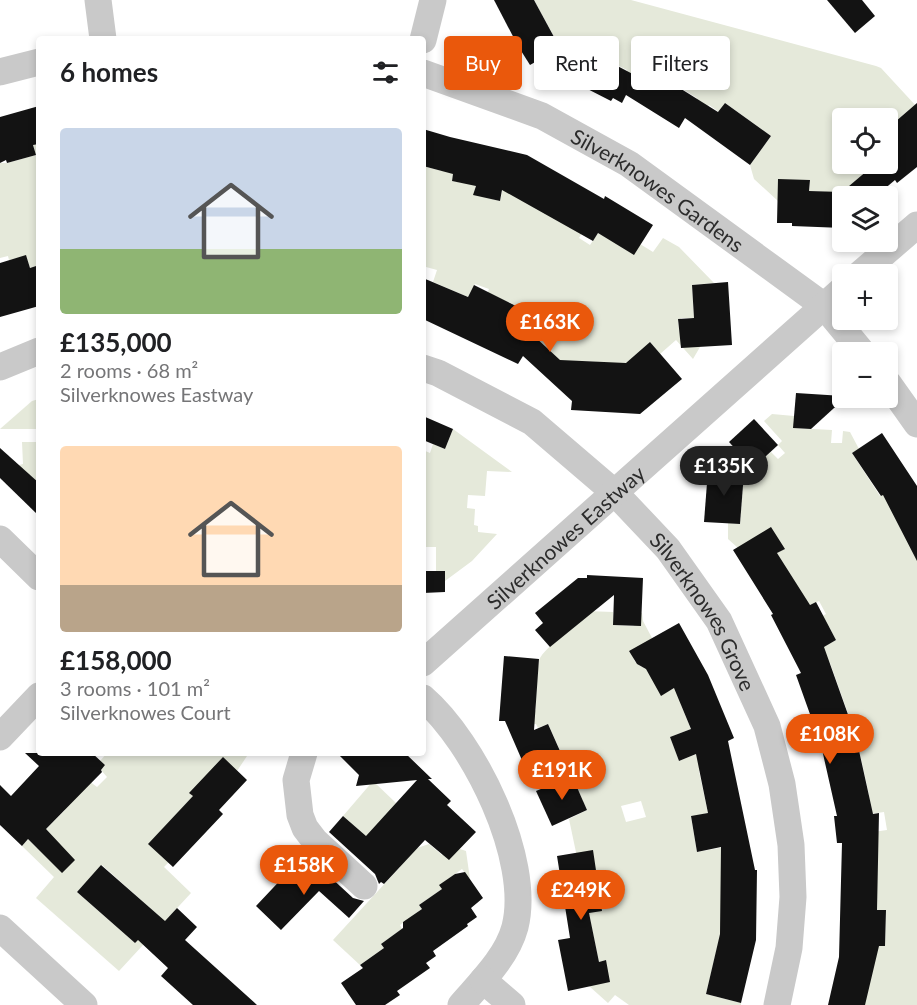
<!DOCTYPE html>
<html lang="en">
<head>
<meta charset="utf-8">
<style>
  :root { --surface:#fff; --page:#f6f6f6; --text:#202124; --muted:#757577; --accent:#ea580c }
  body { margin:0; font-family:Lato,sans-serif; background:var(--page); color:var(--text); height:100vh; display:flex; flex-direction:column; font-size:22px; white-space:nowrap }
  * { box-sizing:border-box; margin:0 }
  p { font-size:20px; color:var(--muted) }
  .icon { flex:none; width:33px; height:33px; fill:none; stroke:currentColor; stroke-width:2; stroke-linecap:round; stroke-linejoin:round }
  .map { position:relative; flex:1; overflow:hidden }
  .drawer { position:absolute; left:36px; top:36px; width:390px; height:720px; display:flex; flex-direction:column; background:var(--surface); border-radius:6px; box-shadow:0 3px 9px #0003 }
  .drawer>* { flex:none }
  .top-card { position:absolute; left:444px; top:36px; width:382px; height:54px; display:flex; gap:12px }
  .controls { position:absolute; left:832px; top:108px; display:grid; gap:12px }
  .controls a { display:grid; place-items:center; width:66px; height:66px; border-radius:6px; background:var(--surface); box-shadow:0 3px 9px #0003; font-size:30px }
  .price { position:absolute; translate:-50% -51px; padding:0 14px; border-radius:21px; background:var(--accent); color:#fff; font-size:20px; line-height:39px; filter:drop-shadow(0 2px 3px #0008) }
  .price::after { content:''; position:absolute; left:50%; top:36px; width:18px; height:14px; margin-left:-9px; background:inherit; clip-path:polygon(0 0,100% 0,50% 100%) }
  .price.current { background:#222; color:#fff }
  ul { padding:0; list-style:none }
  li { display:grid; align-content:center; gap:12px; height:318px; padding:0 24px }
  li span { display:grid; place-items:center; height:186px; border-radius:6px; color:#555 }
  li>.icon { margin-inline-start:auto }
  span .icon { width:108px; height:108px; fill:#fffc; stroke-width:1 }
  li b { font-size:26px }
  h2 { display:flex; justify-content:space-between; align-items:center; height:72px; padding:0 24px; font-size:26px }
  .tag { padding:0 21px; border-radius:6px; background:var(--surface); box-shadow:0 3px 9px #0003; font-size:21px; line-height:54px }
  .tag.current { background:var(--accent); color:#fff }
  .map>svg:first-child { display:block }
</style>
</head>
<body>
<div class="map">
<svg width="917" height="1005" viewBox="0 0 917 1005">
  <rect width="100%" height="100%" fill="#fff"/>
  <g fill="#e5e9da" fill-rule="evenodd">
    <path d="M534 0H631L876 66 881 68 917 107 910 109 888 128V118H843V164H875L853 183 862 193 856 196H845V193L809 191 810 181 778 201 754 179 750 165 771 136 725 103 719 112 709 105 704 111 693 105 697 98 655 72 648 82 640 78 630 94 622 80 627 70 581 47 576 57 561 51 549 55 544 46 556 40Z"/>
    <path d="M39 144V265L30 268 26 256 9 260 8 256 0 258V163H7L36 155 33 145Z"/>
    <path d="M457 156 452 181 463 183 477 181 474 194 500 201 508 166 591 218 579 238 590 245 598 233 640 244 653 252 663 238 679 247 714 283 692 285 694 318H681L678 322 679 330 682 334 700 336V347L693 359 676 340 660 354 650 342 655 372 598 362 575 361 574 372 531 342 536 331 516 322 522 309 509 302 500 318 481 307 489 289 475 284 468 297 433 282 437 270 426 267 423 277V166L442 171Z"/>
    <path d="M39 399V429H0L32 401Z"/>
    <path d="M772 414 794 416V428L832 430 831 443H842L843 431 850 432 859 449 852 453 880 496 888 491 917 557V1005H865L859 945 885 946 886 911 877 910 873 832 887 830 884 812 870 814 869 795 856 736 830 663 814 652 836 640 829 627 815 620 826 614 819 601 808 606 777 553 784 549 738 548 728 539V523L740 524 744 473 735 472 747 462 753 468 771 452 778 459 785 453 778 445 782 441 764 421Z"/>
    <path d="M453 429 512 472 487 471 485 496 468 495 467 508 475 509 474 525 478 526V532L497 534 472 561 445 581 444 571H436V547H423V450L430 453 433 444 445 449Z"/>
    <path d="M22 442H39V483L19 476V465L23 464Z"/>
    <path d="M586 611 613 612V625L634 626 635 612 642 613 643 621 652 638 648 641V643L633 651C632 659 635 664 642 667L656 659 661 695 680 685 689 701 681 705 691 729 670 737 679 761 709 749 716 768 699 771 708 813 691 817 697 852 725 847 727 922 718 944 706 994 741 1003V1005H629L615 995 608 1003 589 986 606 960 599 962 569 819 587 810 548 724 538 728 536 724 512 726 536 710C536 701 537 663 540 658 552 639 576 632 586 611ZM641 801 646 817 626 822 621 806Z"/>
    <path d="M107 753H249L237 771 190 793 193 796 168 863 164 867 191 893 119 971 36 898 54 877 22 846 28 839 37 848 46 829 65 810 58 803 89 781 97 787 107 777 101 770 105 765 100 761ZM102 865 159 916 135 943 77 892Z"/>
    <path d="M373 781 396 803 414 849 429 844 442 855 460 849 466 851 470 879 462 869 440 885 442 889 419 905 422 909 400 925 402 929 381 944 384 948 360 965 333 940 400 867 343 816Z"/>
  </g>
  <g fill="#131313">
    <path d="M494 0H534L560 48 530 65 518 46Z"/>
    <path d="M827 0H862L875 16 855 33Z"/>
    <path d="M581 47 648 82 654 72 718 112 725 103 771 136 750 165 685 118 679 128 626 95 622 103 613 98 611 101 566 78Z"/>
    <path d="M917 103V167L897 183 895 180 876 196H843V228L792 226V223H777L778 179 810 180 809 191 842 192 875 164H888V128Z"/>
    <path d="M39 106V144L33 145 36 155 7 163 6 160 0 163V117Z"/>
    <path d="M423 129 450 137 527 155 604 199 605 196 653 225 634 255 598 233 593 241 502 190 500 201 473 195 476 186 452 181 453 174 423 166Z"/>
    <path d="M26 255 30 268 39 265V306L0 317V263Z"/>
    <path d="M423 278 468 297 474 285 522 309 516 322 536 332 534 336 560 360 626 363 650 342 682 379 640 414 571 410 572 401 523 356 518 364 423 319Z"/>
    <path d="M728 282 732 345 681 348 678 319 694 318 692 285Z"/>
    <path d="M796 393 843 396 845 398 811 429 793 428Z"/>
    <path d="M423 416 453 429 445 449 423 440Z"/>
    <path d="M754 419 778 445 753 468 729 442Z"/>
    <path d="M882 433 917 486V561L883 495 881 496 852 453Z"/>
    <path d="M0 448 39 483V516L0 478Z"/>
    <path d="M708 470 744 473 740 524 704 522Z"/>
    <path d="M771 527 785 549 777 553 810 605 816 602 836 640 824 647 856 737 873 814 879 813 877 910H886L885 946H879L865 1005H828L839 957 842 843H837L834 816H837L821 745 796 675 801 673 771 615 773 614 733 550Z"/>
    <path d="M423 571H445V592L423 593Z"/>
    <path d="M587 575 643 578 641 626 613 625 614 595 550 647 535 630 543 623 535 613 578 578H587Z"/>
    <path d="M679 623 708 675 734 738 728 741 755 870H757L756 940 741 1003 706 994 720 934 721 847 697 852 691 816 708 813 696 754 679 761 670 737 691 729 674 688 661 696 646 669 637 664 629 651Z"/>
    <path d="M504 656 539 659 534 730 548 724 560 751 532 766 531 781 505 721H499Z"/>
    <path d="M25 753H92L105 765 101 770 102 772 46 829 75 860 62 873 28 839 22 846 0 825V785L11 796 39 766Z"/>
    <path d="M337 753H405L432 779H428L451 801 447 805 476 832 449 860 425 840 384 884 381 882 379 884 375 874 329 832 343 816 366 836 417 780 356 786 359 775Z"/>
    <path d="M223 757 247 780 219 810 223 814 173 867 148 844 193 796 189 793Z"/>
    <path d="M572 776 587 810 552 826 536 791Z"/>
    <path d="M593 850 602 911 589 913 599 962 606 960 610 982 568 991 558 940 570 938 557 856Z"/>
    <path d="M314 862 353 898 364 901 349 918 319 891 281 930 256 906 288 872 297 880Z"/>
    <path d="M101 865 165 921 177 908 197 927 185 940 257 1005H193L161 976 168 968 138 940 135 943 77 892Z"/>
    <path d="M465 872 483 898 471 908 477 917 467 924 468 926 433 951 436 956 426 963 430 968 397 991 400 995 385 1005H356L341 983 363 968 360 965 384 948 381 944 403 928V922L422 909 419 905 442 889 439 885 455 874Z"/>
  </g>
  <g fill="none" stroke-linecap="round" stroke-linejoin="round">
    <g stroke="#c9c9c9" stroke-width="27">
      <path d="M98 0 103 39"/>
      <path d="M423 40 433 0"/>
      <path d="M0 72 39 62"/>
      <path id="s1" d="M423 73 542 116 629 164 824 306 862 352"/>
      <path d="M860 274 917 225"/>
      <path d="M0 367 39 351"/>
      <path id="s2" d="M423 368 438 373 532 422 615 493 668 549 719 621 767 726 782 784 791 845 793 897 789 948 777 1005"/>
      <path d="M888 383 917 424"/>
      <path d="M0 539 39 577"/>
      <path id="s3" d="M423 663 843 289"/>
      <path d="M423 698C474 742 532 859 515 927 507 957 481 982 461 1005"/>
      <path d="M0 737 39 696"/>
      <path d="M304 753 296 780 300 815 305 828 315 841 364 886"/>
      <path d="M0 928 84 1005"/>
      <path d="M483 980 512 1005"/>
    </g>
  </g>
  <g text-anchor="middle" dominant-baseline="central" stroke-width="6" stroke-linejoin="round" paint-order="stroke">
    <g font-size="21" fill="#2c2c2c" stroke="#fff">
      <text stroke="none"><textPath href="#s1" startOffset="264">Silverknowes Gardens</textPath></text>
      <text stroke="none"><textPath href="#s3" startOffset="190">Silverknowes Eastway</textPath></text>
      <text stroke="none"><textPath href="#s2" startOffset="380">Silverknowes Grove</textPath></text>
    </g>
  </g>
</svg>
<div class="controls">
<a><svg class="icon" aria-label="locate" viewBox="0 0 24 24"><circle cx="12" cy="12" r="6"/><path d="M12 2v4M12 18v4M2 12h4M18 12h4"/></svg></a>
<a><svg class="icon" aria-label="layers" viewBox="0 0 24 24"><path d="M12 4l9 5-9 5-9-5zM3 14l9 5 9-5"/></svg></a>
<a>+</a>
<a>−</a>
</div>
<b class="price" style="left:550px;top:353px">£163K</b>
<b class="price current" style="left:724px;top:497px">£135K</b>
<b class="price" style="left:830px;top:765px">£108K</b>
<b class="price" style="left:562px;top:801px">£191K</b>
<b class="price" style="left:304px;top:896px">£158K</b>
<b class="price" style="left:581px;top:921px">£249K</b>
<div class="top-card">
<a class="tag current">Buy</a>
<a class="tag">Rent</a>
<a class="tag">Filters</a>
</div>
<section class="drawer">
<h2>6 homes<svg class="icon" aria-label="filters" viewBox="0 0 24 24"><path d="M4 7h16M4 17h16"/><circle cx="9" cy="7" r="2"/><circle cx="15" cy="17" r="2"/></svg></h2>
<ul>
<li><span style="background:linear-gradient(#c9d6e8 65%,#8fb573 0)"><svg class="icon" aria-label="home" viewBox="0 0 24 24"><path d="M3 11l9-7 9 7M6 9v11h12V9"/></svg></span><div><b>£135,000</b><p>2 rooms · 68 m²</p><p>Silverknowes Eastway</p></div></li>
<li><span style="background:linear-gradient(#ffd9b3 75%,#b9a48a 0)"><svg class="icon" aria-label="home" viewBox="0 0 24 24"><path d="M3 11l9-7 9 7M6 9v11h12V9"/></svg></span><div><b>£158,000</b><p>3 rooms · 101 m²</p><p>Silverknowes Court</p></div></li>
</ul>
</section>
</div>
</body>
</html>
